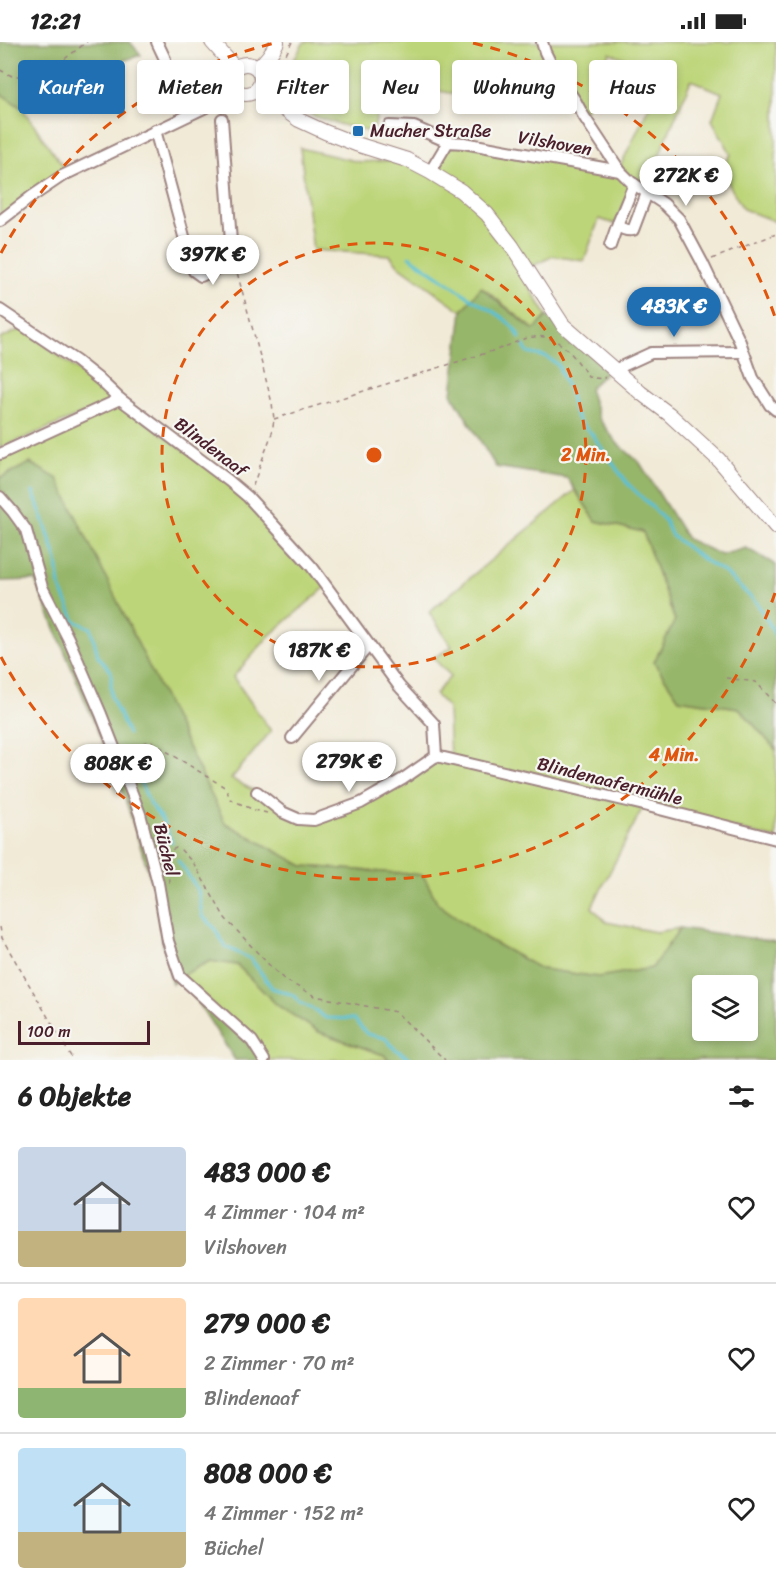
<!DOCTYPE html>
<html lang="de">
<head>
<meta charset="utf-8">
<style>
  :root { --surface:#fff; --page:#f2f2f2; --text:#222; --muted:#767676; --line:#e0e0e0; --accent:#1f6fb2 }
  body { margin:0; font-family:Sriracha,sans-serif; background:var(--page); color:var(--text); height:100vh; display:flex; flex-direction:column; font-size:22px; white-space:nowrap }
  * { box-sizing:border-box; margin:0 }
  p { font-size:20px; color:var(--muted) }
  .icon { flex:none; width:33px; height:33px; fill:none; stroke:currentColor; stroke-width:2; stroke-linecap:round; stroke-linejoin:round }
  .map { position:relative; height:1018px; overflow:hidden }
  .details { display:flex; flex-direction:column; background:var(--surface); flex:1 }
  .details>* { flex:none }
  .hud { position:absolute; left:18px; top:18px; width:741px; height:54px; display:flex; gap:12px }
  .tools { position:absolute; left:692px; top:933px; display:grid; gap:12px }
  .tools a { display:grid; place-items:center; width:66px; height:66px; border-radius:6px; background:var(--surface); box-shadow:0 3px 9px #0003; font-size:30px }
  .scale { position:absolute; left:18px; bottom:15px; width:132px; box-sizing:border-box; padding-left:6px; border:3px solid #4a1f2b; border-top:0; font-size:16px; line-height:21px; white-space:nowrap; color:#4a1f2b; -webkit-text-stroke:4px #f6f6f2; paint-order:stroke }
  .price { position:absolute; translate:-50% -51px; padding:0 14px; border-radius:21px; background:#fff; color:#222; font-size:20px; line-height:39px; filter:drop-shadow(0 2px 3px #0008) }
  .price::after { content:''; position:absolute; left:50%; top:36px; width:18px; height:14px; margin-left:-9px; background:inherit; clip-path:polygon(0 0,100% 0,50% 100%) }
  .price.on { background:var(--accent); color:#fff }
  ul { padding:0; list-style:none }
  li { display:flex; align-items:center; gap:18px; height:150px; padding:0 18px }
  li+li { border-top:2px solid var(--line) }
  li span { display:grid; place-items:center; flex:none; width:168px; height:120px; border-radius:6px; color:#555 }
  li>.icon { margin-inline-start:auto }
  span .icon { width:72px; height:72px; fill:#fffc; stroke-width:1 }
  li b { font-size:26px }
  h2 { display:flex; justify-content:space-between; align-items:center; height:72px; padding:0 18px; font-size:26px }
  .tag { padding:0 21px; border-radius:6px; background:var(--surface); box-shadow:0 3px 9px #0003; font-size:21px; line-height:54px }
  .tag.on { background:var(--accent); color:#fff }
  .status { display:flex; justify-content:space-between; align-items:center; height:42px; padding:0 30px; background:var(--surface); direction:ltr }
  .status svg { height:16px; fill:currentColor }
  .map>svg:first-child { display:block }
</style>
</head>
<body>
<div class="status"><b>12:21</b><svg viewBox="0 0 49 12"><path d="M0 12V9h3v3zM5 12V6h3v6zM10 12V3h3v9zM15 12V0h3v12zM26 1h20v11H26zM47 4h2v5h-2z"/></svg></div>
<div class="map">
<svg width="776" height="1018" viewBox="0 0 776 1018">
  <rect width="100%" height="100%" fill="#f6f6f2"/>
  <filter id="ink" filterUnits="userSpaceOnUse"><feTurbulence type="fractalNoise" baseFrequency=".0167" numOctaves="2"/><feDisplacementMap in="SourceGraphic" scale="12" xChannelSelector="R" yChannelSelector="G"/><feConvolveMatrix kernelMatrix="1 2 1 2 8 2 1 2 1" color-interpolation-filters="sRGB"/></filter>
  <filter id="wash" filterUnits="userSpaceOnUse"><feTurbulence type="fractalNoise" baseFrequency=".008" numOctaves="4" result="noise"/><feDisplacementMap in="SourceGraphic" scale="24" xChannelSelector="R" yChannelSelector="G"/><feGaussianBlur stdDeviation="1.35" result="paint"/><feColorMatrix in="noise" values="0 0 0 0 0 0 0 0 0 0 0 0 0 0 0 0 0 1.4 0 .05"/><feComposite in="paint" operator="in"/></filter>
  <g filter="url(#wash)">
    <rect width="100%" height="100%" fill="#f1ead7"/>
    <g fill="#bdd579" stroke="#847a52" stroke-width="1.5">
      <path d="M304 0H776V180L743 167 721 128 731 112 712 78 722 51 691 38 644 149 634 142 615 182 599 177 584 219 553 214 520 230 547 274 535 288 482 245 462 269 399 224 390 213 313 208 300 106 359 120 407 118 430 130 448 100 619 127 665 31 610 11 583 73 551 22 511 62 395 41 377 73 373 91C360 86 346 85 332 80 316 76 302 68 288 61L284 46 288 29Z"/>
      <path d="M0 51 22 66 67 130 0 179Z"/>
      <path d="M23 286 116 358 0 406V297Z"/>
      <path d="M119 361 239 447 327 544 269 594 233 635 271 689 231 737 255 749 298 777 361 761 436 714 450 717 448 666 435 652 451 634 433 616 452 605 429 570 575 448 596 479 643 490 675 579 654 620 679 657 739 666 776 708V797L644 763 592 865 606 880 656 890 680 886 652 926 598 935 541 927 487 897 438 862 423 833 303 824 225 781 58 438 30 421 0 436V416Z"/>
      <path d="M210 919 237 923 277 963 319 990 384 1013 389 1018H264L180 934Z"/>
    </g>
    <g fill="#96b669" stroke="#706a4a" stroke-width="1.5" fill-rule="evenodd">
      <path d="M0 0H130L141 13 83 31 22 66 0 51Z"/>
      <path d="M481 245 496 258 534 288 547 274 600 322 605 331 589 347 599 377 617 401 640 421 687 497 721 513 746 506 776 523V708L739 666 679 657 654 620 675 578 643 490 596 479 567 436 496 425 452 352 462 269Z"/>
      <path d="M30 421 58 437 225 781 303 824 423 833 438 862 487 897 541 927 598 935 652 926 680 886 776 900V1018H389L384 1013 319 990 277 963 237 923 210 919 181 934 264 1018H235L181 934 172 942 160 888 153 844 122 747 35 538 0 539V436ZM702 944H747V988H702Z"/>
    </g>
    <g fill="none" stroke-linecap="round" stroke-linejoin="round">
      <g stroke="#59c1d6" stroke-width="3">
        <path d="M409 214C428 227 447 240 466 253 485 266 509 274 520 296"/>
        <path d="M524 304 528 311 547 315 558 323 570 353 573 368 580 381 591 391 627 441 657 470 665 479 672 494 704 518 724 530 757 561 771 585 776 596"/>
        <path d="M33 450 45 482 57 519 60 545 75 579 91 586 98 614 111 629V654L128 692"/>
        <path d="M135 714V728L150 762 162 778 172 800"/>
        <path d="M178 818 198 848 202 874 213 884 226 905 251 917 272 946 293 953 300 961 315 968 326 976 354 977 367 992 385 996 394 1006 412 1018"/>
      </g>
    </g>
  </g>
  <g filter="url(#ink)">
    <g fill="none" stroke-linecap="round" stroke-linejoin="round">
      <g stroke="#9e8481" stroke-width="14">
        <g id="minor">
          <path d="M157 0 165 17"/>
          <path d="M542 0 545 10 551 22 576 60 583 73 620 129 631 140 664 162 679 177 702 220 731 281 740 300 753 336 770 363 776 368"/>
          <path d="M389 84 414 85 448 100"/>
          <path d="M155 88 191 220 194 229 201 234 222 224 232 213 222 77"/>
          <path d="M430 130 448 100 464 101 620 129"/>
          <path d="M634 142 619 179 618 184C622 187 628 189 633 188L647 151"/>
          <path d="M0 179 31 155 62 134 206 65 233 46"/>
          <path d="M610 204 618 181"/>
          <path d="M0 268 76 319 100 338 120 357 229 439 248 455 312 525 399 644 434 682 436 714"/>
          <path d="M614 328 651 311 743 310"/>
          <path d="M0 412 120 357"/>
          <path d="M0 455 13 470 26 488 42 545 68 596 101 672 140 772 158 841 168 899 180 934 252 999 264 1018"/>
          <path d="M292 696 369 603"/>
          <path d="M436 714 644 763 776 797"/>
          <path d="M257 750 282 770 298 777 314 778 361 761 403 737 436 714"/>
        </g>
      </g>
      <g stroke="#9e8481" stroke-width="16">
        <g id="major">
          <path d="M212 0 235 26"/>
          <circle cx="246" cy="37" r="15"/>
          <path d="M257 26C267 18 272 11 277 0"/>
          <path d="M257 48 299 78 325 90 356 102 407 118 430 130 461 149 487 172 512 204 563 283 641 351 669 372 706 406 719 418 776 485"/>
        </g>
      </g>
      <g stroke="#9e8481" stroke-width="1.5" stroke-dasharray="4.5 4.5" stroke-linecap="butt">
        <path d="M0 28 12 34H42L87 0"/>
        <path d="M272 44 273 34 280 25 292 0"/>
        <path d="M712 217 776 192"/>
        <path d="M235 223 257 303 272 361 274 377 272 391 252 446"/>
        <path d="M274 377 502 306C512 302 523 296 534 295 559 291 577 317 588 335L603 337 605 335"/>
        <path d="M726 636 756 640 776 662"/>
        <path d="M126 707 150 699 226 746 230 757 254 768 267 771"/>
        <path d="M169 841 167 814 169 809 176 806 181 808 194 822 225 876 272 926 285 938 315 954 396 970 445 1018"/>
        <path d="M0 885 2 896 73 1018"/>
      </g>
      <use href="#minor" stroke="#fff" stroke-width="10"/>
      <use href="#major" stroke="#fff" stroke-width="14"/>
    </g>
  </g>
  <g fill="none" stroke="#e0560e" stroke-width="3" stroke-dasharray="10 8">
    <circle cx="374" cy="413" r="212"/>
    <path d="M775 551A424 424 0 0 1 1 615M1 211A424 424 0 0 1 275 1M473 1A424 424 0 0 1 775 275"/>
  </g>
  <rect fill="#1f6fb2" stroke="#f6f6f2" stroke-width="2" x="352" y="83" width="12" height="12" rx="3"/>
  <g text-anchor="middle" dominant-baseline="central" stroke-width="4.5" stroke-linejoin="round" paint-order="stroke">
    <g font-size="18" fill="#4a1f2b" stroke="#f6f6f2" text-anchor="start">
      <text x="370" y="89">Mucher Straße</text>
    </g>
    <g font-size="18" fill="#4a1f2b" stroke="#f6f6f2">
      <text transform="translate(555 101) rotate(10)">Vilshoven</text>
      <text transform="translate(211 405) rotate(37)">Blindenaaf</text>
      <text transform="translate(610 739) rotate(14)">Blindenaafermühle</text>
      <text transform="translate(166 808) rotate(76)">Büchel</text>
    </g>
  </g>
  <circle cx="374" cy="413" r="9" fill="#e0560e" stroke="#f6f6f2" stroke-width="3"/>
  <g font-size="18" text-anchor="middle" font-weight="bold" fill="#e0560e" stroke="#f6f6f2" stroke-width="4.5" stroke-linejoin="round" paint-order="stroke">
    <text x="586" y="419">2 Min.</text>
    <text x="674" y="719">4 Min.</text>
  </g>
</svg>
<div class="tools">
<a><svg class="icon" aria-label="layers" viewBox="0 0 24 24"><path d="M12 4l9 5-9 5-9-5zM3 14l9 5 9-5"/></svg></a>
</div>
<div class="scale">100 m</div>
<b class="price" style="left:686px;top:165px">272K €</b>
<b class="price" style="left:213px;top:244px">397K €</b>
<b class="price on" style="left:674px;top:296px">483K €</b>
<b class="price" style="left:319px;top:640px">187K €</b>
<b class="price" style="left:349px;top:751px">279K €</b>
<b class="price" style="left:118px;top:753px">808K €</b>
<div class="hud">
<a class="tag on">Kaufen</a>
<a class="tag">Mieten</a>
<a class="tag">Filter</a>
<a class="tag">Neu</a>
<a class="tag">Wohnung</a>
<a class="tag">Haus</a>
</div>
</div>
<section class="details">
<h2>6 Objekte<svg class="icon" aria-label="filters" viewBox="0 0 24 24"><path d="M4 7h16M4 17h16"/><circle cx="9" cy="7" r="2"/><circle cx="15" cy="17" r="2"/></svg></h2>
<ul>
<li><span style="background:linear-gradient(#c9d6e8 70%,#c2b280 0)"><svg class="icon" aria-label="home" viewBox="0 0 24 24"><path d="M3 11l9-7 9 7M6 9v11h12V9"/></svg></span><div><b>483 000 €</b><p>4 Zimmer · 104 m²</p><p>Vilshoven</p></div><svg class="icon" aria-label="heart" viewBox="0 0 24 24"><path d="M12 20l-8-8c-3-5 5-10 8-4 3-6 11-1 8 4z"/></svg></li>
<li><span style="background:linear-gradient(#ffd9b3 75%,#8fb573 0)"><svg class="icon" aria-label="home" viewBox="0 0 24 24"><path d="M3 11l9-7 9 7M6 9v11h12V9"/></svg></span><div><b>279 000 €</b><p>2 Zimmer · 70 m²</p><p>Blindenaaf</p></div><svg class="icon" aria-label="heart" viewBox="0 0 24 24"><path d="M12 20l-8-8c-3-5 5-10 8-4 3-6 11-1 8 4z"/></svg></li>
<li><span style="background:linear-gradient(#bfe0f5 70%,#c2b280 0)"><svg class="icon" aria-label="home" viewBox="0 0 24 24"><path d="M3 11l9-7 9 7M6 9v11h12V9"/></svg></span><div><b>808 000 €</b><p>4 Zimmer · 152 m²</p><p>Büchel</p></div><svg class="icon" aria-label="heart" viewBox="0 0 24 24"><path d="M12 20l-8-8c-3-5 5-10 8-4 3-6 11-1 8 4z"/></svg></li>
</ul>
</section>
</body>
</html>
